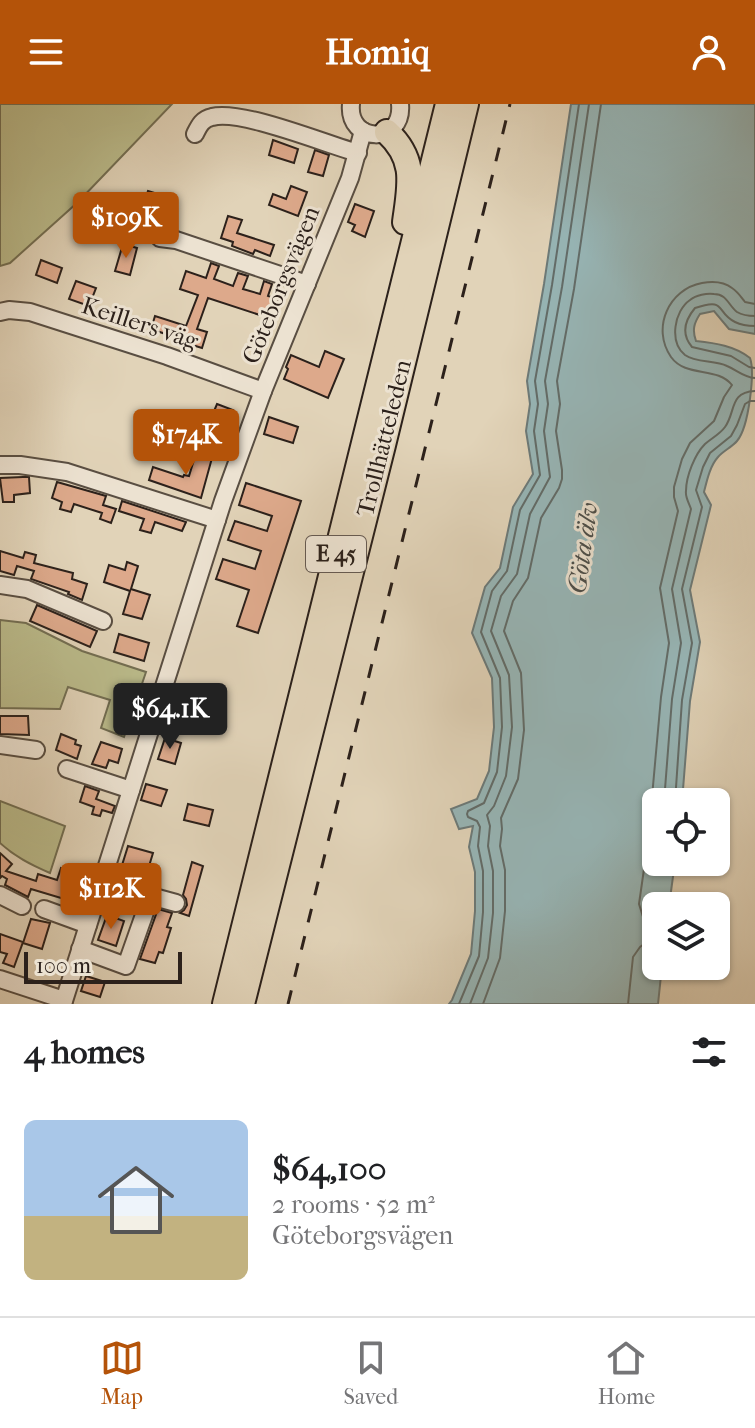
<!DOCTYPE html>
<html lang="en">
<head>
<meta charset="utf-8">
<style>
  :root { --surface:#fff; --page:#f6f6f6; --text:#202124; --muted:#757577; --line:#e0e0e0; --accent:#b45309 }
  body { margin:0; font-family:"IM FELL French Canon",serif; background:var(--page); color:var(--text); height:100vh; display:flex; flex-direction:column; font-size:30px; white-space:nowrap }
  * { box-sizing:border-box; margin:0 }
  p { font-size:26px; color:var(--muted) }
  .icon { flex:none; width:44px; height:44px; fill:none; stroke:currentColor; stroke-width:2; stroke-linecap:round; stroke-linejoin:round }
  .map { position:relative; height:900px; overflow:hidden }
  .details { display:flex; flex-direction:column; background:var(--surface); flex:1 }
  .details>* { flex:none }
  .buttons { position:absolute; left:642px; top:684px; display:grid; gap:16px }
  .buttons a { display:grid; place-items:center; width:88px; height:88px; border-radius:12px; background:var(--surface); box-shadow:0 2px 6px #0004; font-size:40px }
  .scale { position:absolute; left:24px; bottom:20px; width:158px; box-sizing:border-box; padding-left:8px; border:4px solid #2c211b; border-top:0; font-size:22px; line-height:28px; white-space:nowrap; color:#2c211b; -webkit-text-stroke:6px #ece2d1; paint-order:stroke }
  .price { position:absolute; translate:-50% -68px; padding:0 18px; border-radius:8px; background:var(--accent); color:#fff; font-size:26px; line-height:52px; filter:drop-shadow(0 2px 4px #0008) }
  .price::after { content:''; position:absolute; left:50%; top:48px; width:24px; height:18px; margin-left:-12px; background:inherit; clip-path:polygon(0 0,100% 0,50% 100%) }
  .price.selected { background:#222; color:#fff }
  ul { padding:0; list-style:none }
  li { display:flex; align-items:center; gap:24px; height:200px; padding:0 24px }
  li+li { border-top:2px solid var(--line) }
  li span { display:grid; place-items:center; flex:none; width:224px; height:160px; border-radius:12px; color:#555 }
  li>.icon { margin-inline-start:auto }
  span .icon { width:96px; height:96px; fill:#fffc; stroke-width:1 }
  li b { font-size:34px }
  h2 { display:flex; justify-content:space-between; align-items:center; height:96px; padding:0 24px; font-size:34px }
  header { display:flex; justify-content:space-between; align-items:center; height:104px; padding:0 24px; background:var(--accent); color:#fff; font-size:36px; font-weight:700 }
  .tab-bar { display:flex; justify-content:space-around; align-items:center; height:112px; border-top:2px solid var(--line); background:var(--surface); font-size:22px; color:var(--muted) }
  .tab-bar a { display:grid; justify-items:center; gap:4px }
  .tab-bar .selected { color:var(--accent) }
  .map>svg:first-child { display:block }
</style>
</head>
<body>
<header><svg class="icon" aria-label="menu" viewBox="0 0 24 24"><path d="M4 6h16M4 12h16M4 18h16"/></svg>Homiq<svg class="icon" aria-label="person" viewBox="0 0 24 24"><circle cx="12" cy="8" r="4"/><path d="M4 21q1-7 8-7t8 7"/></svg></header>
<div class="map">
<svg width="755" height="900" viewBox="0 0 755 900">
  <rect width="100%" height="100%" fill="#e1d3b8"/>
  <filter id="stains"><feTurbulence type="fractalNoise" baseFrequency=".0025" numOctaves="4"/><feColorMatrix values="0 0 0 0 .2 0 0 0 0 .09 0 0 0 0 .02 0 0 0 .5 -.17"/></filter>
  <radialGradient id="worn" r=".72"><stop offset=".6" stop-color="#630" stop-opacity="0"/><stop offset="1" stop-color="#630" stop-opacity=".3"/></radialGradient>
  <g fill="#baba8a" stroke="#736e52" stroke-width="2">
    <path d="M0 0H172L78 98 10 159 0 162Z"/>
    <path d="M0 516 26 519 82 547 146 568 124 633 101 624 110 596 68 583 60 605 0 604Z"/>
    <path d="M0 697 65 722 50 769C31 761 15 753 0 739Z"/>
  </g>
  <path fill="#97b6b7" stroke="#6c7a79" stroke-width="2" d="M571 0H755V230L729 225 714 207 700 210C694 219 692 226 696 237 715 239 735 242 750 254 755 268 749 323 737 337 732 343 723 347 718 353 710 362 707 376 704 388L711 401 690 486 700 538 690 597 682 698H656V758H675L669 802H656V862H662L658 900H449L452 896 471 850 475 807V768L469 743 473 722 459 725 451 705 477 695 489 667 494 623 492 574 472 529 485 483 500 464 513 403 533 370 526 327 530 300 527 277 544 180Z"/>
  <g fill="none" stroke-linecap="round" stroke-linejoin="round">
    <g stroke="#626c69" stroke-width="2">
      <path d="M755 212C749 212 742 211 737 208 728 201 727 190 714 190 707 189 696 191 690 196 674 207 669 238 685 251 696 259 715 256 727 262 737 266 743 273 755 274"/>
      <path d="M755 222C749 222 741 221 735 218 715 208 727 193 695 204 685 216 681 230 692 243L731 252 749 263 755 264"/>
      <path d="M664 698 672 595 681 539 672 485 691 405C689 399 685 393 686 387 686 372 695 350 705 340 712 334 720 330 725 323 736 308 729 288 755 287"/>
      <path d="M675 698 682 596 692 539 682 485 702 403 696 386 703 363 710 349 731 332 737 321 745 300 750 297H755"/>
      <path d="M656 711 652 693 661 593 669 539 660 484 678 407 674 393V383L682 355 690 339 714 317 724 293 732 281C717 262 686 274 671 253 651 224 669 185 702 179 713 177 723 177 732 184 738 188 741 193 745 198L755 200"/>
      <path d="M459 900 479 852 483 808V767L478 742 480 723 477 717 468 713 467 710 468 707 484 699 497 668 502 623 500 574 481 528 492 487 507 467 520 406 540 371 534 327 538 300 535 277 552 181 579 0"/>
      <path d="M470 900 488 854 493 809V767L488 742 490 722 487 711 494 702 506 672 512 623 509 571 491 527 501 492 517 470 530 410 550 373 544 327 548 300 545 277 562 183 589 0"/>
      <path d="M483 900 500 854 505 807V766L500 742 502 725 501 714 518 675 524 626 521 569 504 527 513 497 528 474 541 414 559 384 562 375V366L556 327 560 300 557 277 574 185 601 0"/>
      <path d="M628 900 633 853 640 843 656 831 655 828 644 816 639 800 646 751 656 736"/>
    </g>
  </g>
  <g fill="#dda98b" stroke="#2c211b" stroke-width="2">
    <path d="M273 36 298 45 294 59 269 51Z"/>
    <path d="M315 46 329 51 323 72 308 68Z"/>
    <path d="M291 82 307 88 298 112 269 101 273 90 286 95Z"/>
    <path d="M148 87 164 92 155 119 139 114Z"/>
    <path d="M355 100 374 107 365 133 352 127 355 121 348 118Z"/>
    <path d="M228 112 242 116 237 129 274 141 270 152 255 146 253 150 232 142 233 138 221 134Z"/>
    <path d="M123 140 137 144 130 171 115 167Z"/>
    <path d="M41 156 62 164 57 179 36 171Z"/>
    <path d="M211 159 219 162 214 175 233 182 238 169 248 172 243 185 260 190 264 177 272 180 268 192 279 196 272 215 208 194 197 225 207 228 202 244 189 240V238L151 225 155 212 186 222 198 191 180 185 186 167 206 174Z"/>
    <path d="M76 177 96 184 89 202 69 195Z"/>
    <path d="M325 247 344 255 328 294 284 275 288 265 286 263 291 251 319 263Z"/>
    <path d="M217 300 233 306 223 334 197 324 203 309 212 312Z"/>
    <path d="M269 313 298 323 293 339 264 330Z"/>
    <path d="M196 349 212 354 201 394 149 376 153 363 183 373 184 371 189 372Z"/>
    <path d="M23 373H29L30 389 14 391V398H3L0 374Z"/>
    <path d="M57 378 106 392 103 401 116 405 111 419 100 415 102 409 74 400 71 408 60 405 62 398 52 394Z"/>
    <path d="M246 379 301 397 258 529 237 522 249 486 216 475 223 455 255 465 261 447 228 436 235 417 267 427 272 412 239 401Z"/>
    <path d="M122 397 186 418 182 427 155 418 151 429 140 426 144 415 119 407Z"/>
    <path d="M0 447 23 454 25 448 36 451 34 459 73 469 72 475 87 480 82 496 68 490 69 488 31 475 34 467 17 462 14 471 0 467Z"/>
    <path d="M127 458 138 462 131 485 150 491 142 515 123 510 130 487 104 478 109 461 125 466Z"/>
    <path d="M37 501 97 527 90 543 30 517Z"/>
    <path d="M119 530 149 539 144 557 114 548Z"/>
    <path d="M0 612H28L29 631 0 630Z"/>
    <path d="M61 630 76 636 75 640 81 642 77 655 56 646Z"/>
    <path d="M165 634 181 639 175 660 158 655Z"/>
    <path d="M101 638 122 645 118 659 109 656 106 664 92 660Z"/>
    <path d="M146 680 167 686 161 702 141 696Z"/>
    <path d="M85 682 99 687 96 695 115 702 112 709 102 706 100 712 92 710 94 703 80 698Z"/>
    <path d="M188 700 213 706 209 722 184 716Z"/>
    <path d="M128 742 153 749 143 782 118 774Z"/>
    <path d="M0 749 12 760 6 767 36 777 38 770 57 776 61 764 80 770 71 797 31 785 28 793 5 781 7 775 2 772 0 774Z"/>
    <path d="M192 758 203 762 189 812 180 809 184 806 187 801 186 795 183 791Z"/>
    <path d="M158 805 172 809 167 823 171 824 163 849 159 848 155 859 140 855Z"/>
    <path d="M107 811 124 817 116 842 98 836Z"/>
    <path d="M31 815 50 819 42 845 23 839Z"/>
    <path d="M0 830 23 838 14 863 3 859 7 850 0 848Z"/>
    <path d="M86 872 105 878 100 893 81 887Z"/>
  </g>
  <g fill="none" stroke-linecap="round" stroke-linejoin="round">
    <g stroke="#594e42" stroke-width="20">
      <g id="minor">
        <path d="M351 0C347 40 404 41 400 0"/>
        <path d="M195 30C199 22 202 15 212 13 241 5 325 40 358 49"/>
        <path d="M160 134 176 136 307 180"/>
        <path d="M0 208 9 206 30 208 167 252 263 287"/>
        <path d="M0 361H20L67 368 217 416"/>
        <path d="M0 481 27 485 103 517"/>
        <path d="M0 641 36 646"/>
        <path d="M67 665 131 686"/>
        <path d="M0 791 22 802"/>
        <path d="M44 805 88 821"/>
        <path d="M80 845 126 862 150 794 154 793 176 799"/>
        <path d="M0 875 64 896"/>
        <path d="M63 900 223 397 263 287 350 74 363 27"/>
      </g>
    </g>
    <g stroke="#2c211b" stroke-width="28">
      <g id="highway">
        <path d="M387 28C417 56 410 81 405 118"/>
        <path d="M225 900 448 0"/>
        <path d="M242 900 383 341 466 0"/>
      </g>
    </g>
    <use href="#minor" stroke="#ece2d1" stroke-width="16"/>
    <use href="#highway" stroke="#e1d3b8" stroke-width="24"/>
    <path stroke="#2c211b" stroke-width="3" stroke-dasharray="14 14" stroke-linecap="butt" d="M288 900 510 0"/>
  </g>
  <g text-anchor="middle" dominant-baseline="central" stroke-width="6" stroke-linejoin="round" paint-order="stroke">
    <rect fill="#ece2d1" stroke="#665b52" stroke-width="2" x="306" y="432" width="60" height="36" rx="6"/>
    <g font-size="22" font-weight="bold" fill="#2c211b">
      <text x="336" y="450">E 45</text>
    </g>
    <g font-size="24" fill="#2c211b" stroke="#ece2d1">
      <text transform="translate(281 181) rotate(-68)">Göteborgsvägen</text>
      <text transform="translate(140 219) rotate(18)">Keillers väg</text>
      <text transform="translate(384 334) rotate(-76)">Trollhätteleden</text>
    </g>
    <g font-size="26" font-style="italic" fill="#4c4e4a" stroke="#ece2d1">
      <text transform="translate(583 444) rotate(-82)">Göta älv</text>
    </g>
  </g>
  <rect width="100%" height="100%" filter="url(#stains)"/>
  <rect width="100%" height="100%" fill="url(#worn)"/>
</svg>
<div class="buttons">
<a><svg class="icon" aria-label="locate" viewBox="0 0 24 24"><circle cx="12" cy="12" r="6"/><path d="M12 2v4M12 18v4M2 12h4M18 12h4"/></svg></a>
<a><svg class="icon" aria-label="layers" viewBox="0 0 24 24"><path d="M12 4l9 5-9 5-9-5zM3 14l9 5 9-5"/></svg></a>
</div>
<div class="scale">100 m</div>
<b class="price" style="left:126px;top:156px">$109K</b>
<b class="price" style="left:186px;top:373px">$174K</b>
<b class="price selected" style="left:170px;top:647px">$64.1K</b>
<b class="price" style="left:111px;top:827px">$112K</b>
</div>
<section class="details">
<h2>4 homes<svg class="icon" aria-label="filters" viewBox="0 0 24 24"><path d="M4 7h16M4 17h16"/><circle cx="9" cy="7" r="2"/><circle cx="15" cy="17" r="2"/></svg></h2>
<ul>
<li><span style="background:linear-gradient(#a9c7e8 60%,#c2b280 0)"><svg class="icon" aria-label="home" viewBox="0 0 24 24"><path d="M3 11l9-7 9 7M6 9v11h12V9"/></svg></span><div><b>$64,100</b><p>2 rooms · 52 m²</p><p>Göteborgsvägen</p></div></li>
</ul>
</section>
<nav class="tab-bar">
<a class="selected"><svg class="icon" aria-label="map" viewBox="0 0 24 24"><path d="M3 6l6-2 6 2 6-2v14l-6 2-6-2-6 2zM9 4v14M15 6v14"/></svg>Map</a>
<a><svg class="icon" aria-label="saved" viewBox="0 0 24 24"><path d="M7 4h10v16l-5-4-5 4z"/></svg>Saved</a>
<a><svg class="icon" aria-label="home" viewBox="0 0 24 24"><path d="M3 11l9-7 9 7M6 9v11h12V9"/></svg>Home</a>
</nav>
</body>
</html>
